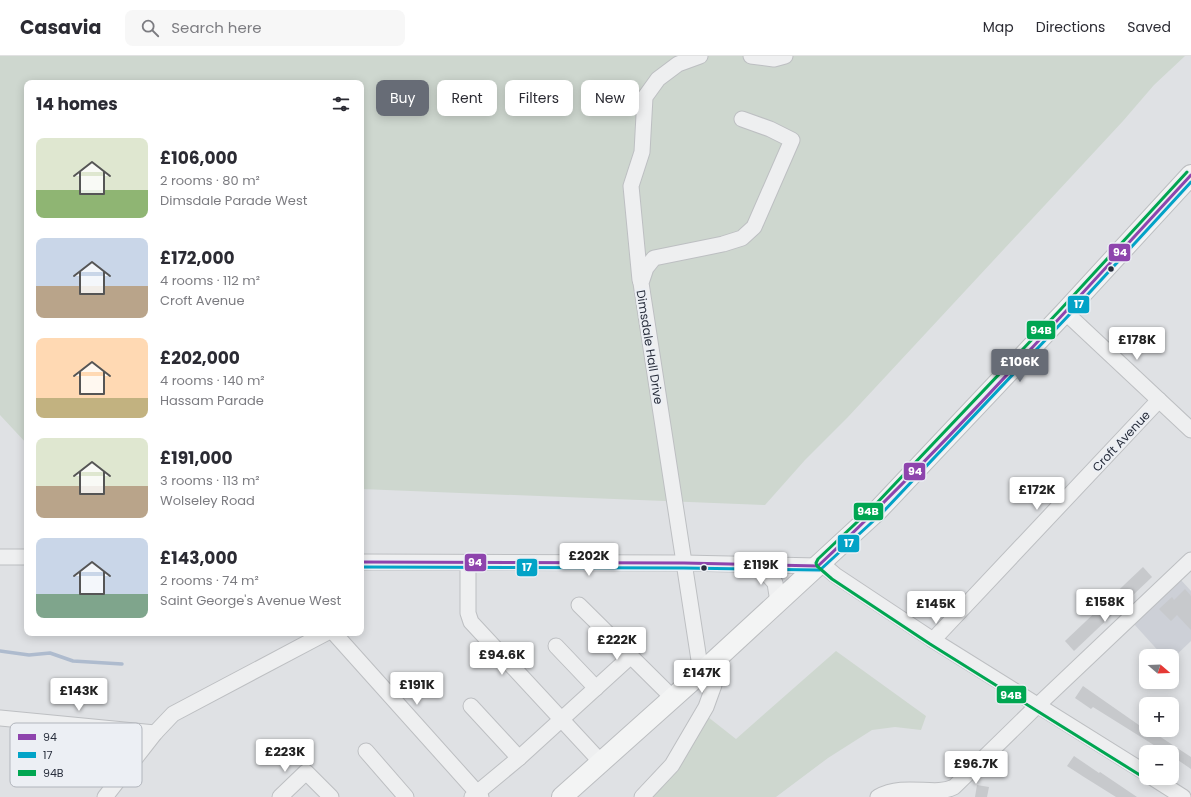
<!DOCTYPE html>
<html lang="en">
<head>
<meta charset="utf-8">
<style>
  :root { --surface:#fff; --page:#f7f7f7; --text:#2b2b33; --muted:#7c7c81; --line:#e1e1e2; --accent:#676c76 }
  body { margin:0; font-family:Poppins,sans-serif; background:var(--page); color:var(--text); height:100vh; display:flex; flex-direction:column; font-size:15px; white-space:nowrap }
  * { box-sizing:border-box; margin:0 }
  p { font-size:13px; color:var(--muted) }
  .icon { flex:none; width:22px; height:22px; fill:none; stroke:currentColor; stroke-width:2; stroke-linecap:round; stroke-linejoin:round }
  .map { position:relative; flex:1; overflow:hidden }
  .side { position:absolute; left:24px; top:24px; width:340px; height:556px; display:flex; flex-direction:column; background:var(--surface); border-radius:8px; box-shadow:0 2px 10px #0003 }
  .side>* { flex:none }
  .banner { position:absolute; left:376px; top:24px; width:380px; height:36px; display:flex; gap:8px }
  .needle { width:26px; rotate:109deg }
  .buttons { position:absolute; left:1139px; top:593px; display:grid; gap:8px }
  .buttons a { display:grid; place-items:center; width:40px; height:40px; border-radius:8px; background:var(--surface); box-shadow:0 2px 10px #0003; font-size:20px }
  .price { position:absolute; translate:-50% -34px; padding:0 9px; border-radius:4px; background:#fff; color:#222; font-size:13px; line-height:26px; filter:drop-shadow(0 1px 2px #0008) }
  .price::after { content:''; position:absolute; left:50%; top:24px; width:12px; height:9px; margin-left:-6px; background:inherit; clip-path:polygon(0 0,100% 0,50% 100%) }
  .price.current { background:var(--accent); color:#fff }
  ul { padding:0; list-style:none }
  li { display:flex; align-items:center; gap:12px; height:100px; padding:0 12px }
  li span { display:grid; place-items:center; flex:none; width:112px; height:80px; border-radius:8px; color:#555 }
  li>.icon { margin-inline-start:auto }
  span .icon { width:48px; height:48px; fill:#fffc; stroke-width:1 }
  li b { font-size:17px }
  h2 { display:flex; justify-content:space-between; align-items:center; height:48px; padding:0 12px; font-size:17px }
  .tag { padding:0 14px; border-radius:8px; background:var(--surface); box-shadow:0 2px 10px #0003; font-size:14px; line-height:36px }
  .tag.current { background:var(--accent); color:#fff }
  header { display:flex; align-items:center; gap:24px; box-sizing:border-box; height:56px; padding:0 20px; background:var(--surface); border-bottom:1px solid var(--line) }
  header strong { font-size:19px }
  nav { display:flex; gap:22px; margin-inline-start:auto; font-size:14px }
  .search { width:280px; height:36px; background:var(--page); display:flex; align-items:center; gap:10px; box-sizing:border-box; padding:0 14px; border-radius:8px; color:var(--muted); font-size:15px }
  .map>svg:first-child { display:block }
</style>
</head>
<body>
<header>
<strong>Casavia</strong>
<div class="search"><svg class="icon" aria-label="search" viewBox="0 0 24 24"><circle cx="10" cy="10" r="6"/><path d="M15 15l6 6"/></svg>Search here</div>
<nav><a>Map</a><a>Directions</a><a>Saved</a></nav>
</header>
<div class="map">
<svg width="1191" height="741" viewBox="0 0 1191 741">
  <rect width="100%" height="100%" fill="#dfe1e4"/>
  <path fill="#cdd0d7" d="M1180 523 1191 535V585L1172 603V600H1163L1134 568Z"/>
  <g fill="#ced7cf">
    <path d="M0 0H1185L1154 29 1123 65 848 361 805 404 765 449 361 433V27H27V388L0 359Z"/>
    <path d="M836 595 926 660 921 674 895 671 872 674 828 702 776 741H648L708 661 736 683Z"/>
  </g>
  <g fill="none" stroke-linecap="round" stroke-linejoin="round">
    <path stroke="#aebbce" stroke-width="3.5" d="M0 595 29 599 50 597 73 605 122 608"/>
  </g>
  <g fill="#c7c9cc">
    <path d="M1143 511 1152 521 1074 595 1065 585Z"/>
    <path d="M1185 533 1191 540V574L1177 559 1171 565 1159 553 1172 541 1174 544Z"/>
    <path d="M1083 630 1146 674 1153 676 1191 701V713L1172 700V696H1165L1093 651 1091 653 1075 642Z"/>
    <path d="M1074 700 1099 717 1100 716 1137 741H1116L1084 721 1067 710Z"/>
    <path d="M977 729 989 731 987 741H975Z"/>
  </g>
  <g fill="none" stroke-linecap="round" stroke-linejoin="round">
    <g stroke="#bdbfc2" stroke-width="17">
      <g id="minor">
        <path d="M751 0 774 3 785 0"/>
        <path d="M640 224 631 130 642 96 645 41 658 23 678 8 700 0"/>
        <path d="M1065 256 1191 374"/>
        <path d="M0 501H27"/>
        <path d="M361 506 684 507 818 510"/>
        <path d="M468 507V557L471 566 601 706"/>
        <path d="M821 507 835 519 933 584 1146 717"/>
        <path d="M759 509 775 527 778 546"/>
        <path d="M579 549 673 642"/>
        <path d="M334 577 481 741"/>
        <path d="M933 584 1159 344"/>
        <path d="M556 590 596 632"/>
        <path d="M701 617 641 227 646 212 654 202 723 188 742 182 754 171 792 84 770 73 742 63"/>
        <path d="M471 650 519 702"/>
        <path d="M0 662 155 677"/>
        <path d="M366 695 406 741"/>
        <path d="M1153 722 1183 741"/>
        <path d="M105 741 155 677 173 658 326 577"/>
        <path d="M280 741 306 716 331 741"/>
        <path d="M472 741 519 702 631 600"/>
        <path d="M642 741 672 709 706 651 714 629 713 606"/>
        <path d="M878 741C906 726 934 741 954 731L1038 649 1191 504"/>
      </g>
    </g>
    <g stroke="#bcbec1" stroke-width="22">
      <path id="major" d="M562 741 713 606 878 454 1065 256 1191 119"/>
    </g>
    <use href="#minor" stroke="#eeeff0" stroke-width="15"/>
    <use href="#major" stroke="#f3f4f4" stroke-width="20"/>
    <g stroke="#eceff4" stroke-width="6">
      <g id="bus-1">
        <path d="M361 506 684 507 818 510"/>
        <path d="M818 510C949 387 1069 251 1191 119"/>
      </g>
    </g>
    <g stroke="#eceff4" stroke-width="6">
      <path id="bus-2" d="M361 511 684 512 820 514 882 457 1069 259 1191 126"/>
    </g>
    <g stroke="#eceff4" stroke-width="6">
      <path id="bus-3" d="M1143 721 930 588 832 523 817 510 816 507 818 503 874 450 1061 253 1187 116"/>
    </g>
    <use href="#bus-1" stroke="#8e44ad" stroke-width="3"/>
    <use href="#bus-2" stroke="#02a3c7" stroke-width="3"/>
    <use href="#bus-3" stroke="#00a651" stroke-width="3"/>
  </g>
  <g fill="#272d3b" stroke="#eceff4" stroke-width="1.5">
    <circle cx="1111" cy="213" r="3.5"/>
    <circle cx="704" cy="512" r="3.5"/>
  </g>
  <g text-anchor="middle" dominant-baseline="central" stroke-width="4" stroke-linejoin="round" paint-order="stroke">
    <g font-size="12" fill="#272d3b" stroke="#eceff4">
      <text transform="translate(650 291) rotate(81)">Dimsdale Hall Drive</text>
      <text transform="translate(1121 385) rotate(-47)">Croft Avenue</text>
    </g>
  </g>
  <rect x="10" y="667" width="132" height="64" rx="6" fill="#eceff4" stroke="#b1b5bc" stroke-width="1"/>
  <rect x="18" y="678" width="18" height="6" fill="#8e44ad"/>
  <rect x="18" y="696" width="18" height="6" fill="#02a3c7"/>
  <rect x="18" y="714" width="18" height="6" fill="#00a651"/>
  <g font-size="11" fill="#272d3b">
    <text x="43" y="685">94</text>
    <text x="43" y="703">17</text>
    <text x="43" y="721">94B</text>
  </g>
  <g stroke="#eceff4" stroke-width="1.5">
    <rect x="1108" y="187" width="23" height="19" rx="4" fill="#8e44ad"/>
    <rect x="1067" y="239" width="23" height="19" rx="4" fill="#02a3c7"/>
    <rect x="1026" y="264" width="30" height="20" rx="4" fill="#00a651"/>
    <rect x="903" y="406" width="23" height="19" rx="4" fill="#8e44ad"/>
    <rect x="853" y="446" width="31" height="19" rx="4" fill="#00a651"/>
    <rect x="837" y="478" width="23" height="19" rx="4" fill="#02a3c7"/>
    <rect x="464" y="497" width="23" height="19" rx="4" fill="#8e44ad"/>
    <rect x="516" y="502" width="22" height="19" rx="4" fill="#02a3c7"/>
    <rect x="996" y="629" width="31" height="19" rx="4" fill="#00a651"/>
  </g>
  <g font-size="11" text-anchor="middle" font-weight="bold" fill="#fff">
    <text x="1120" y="200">94</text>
    <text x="1079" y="252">17</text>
    <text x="1041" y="278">94B</text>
    <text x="915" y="419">94</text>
    <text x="868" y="459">94B</text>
    <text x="849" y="491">17</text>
    <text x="475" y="510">94</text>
    <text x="527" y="515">17</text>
    <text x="1011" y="643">94B</text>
  </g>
</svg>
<div class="buttons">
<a><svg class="needle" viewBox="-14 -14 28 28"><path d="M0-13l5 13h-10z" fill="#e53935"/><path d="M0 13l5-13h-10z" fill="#7c7c81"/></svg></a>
<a>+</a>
<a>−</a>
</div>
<b class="price" style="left:1137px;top:305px">£178K</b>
<b class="price current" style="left:1020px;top:327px">£106K</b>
<b class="price" style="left:1037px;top:455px">£172K</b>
<b class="price" style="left:589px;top:521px">£202K</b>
<b class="price" style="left:761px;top:530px">£119K</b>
<b class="price" style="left:1105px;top:567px">£158K</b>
<b class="price" style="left:936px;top:569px">£145K</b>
<b class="price" style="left:617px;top:605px">£222K</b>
<b class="price" style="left:502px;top:620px">£94.6K</b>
<b class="price" style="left:702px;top:638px">£147K</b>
<b class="price" style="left:417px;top:650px">£191K</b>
<b class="price" style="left:79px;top:656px">£143K</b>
<b class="price" style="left:285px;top:717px">£223K</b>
<b class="price" style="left:976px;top:729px">£96.7K</b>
<div class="banner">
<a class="tag current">Buy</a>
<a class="tag">Rent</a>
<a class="tag">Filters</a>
<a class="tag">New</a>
</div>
<section class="side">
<h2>14 homes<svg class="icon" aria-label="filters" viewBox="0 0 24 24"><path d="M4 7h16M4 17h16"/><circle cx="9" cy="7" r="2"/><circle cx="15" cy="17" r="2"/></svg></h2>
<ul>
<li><span style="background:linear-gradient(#dfe7d0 65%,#8fb573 0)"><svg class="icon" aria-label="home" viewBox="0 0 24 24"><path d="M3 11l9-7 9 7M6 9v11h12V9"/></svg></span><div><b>£106,000</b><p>2 rooms · 80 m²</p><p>Dimsdale Parade West</p></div></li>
<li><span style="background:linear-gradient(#c9d6e8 60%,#b9a48a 0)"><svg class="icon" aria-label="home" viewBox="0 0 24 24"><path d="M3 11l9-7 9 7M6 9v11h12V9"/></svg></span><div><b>£172,000</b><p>4 rooms · 112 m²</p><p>Croft Avenue</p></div></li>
<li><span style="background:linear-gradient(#ffd9b3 75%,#c2b280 0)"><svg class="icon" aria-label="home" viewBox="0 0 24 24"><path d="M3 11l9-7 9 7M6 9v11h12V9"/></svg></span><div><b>£202,000</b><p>4 rooms · 140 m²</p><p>Hassam Parade</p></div></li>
<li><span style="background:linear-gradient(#dfe7d0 60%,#b9a48a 0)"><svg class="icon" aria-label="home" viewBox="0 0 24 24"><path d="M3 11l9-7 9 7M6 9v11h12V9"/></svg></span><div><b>£191,000</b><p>3 rooms · 113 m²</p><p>Wolseley Road</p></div></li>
<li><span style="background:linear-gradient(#c9d6e8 70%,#7fa58c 0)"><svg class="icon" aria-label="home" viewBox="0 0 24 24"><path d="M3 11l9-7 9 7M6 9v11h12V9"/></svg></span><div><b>£143,000</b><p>2 rooms · 74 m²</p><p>Saint George's Avenue West</p></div></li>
</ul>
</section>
</div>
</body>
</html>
